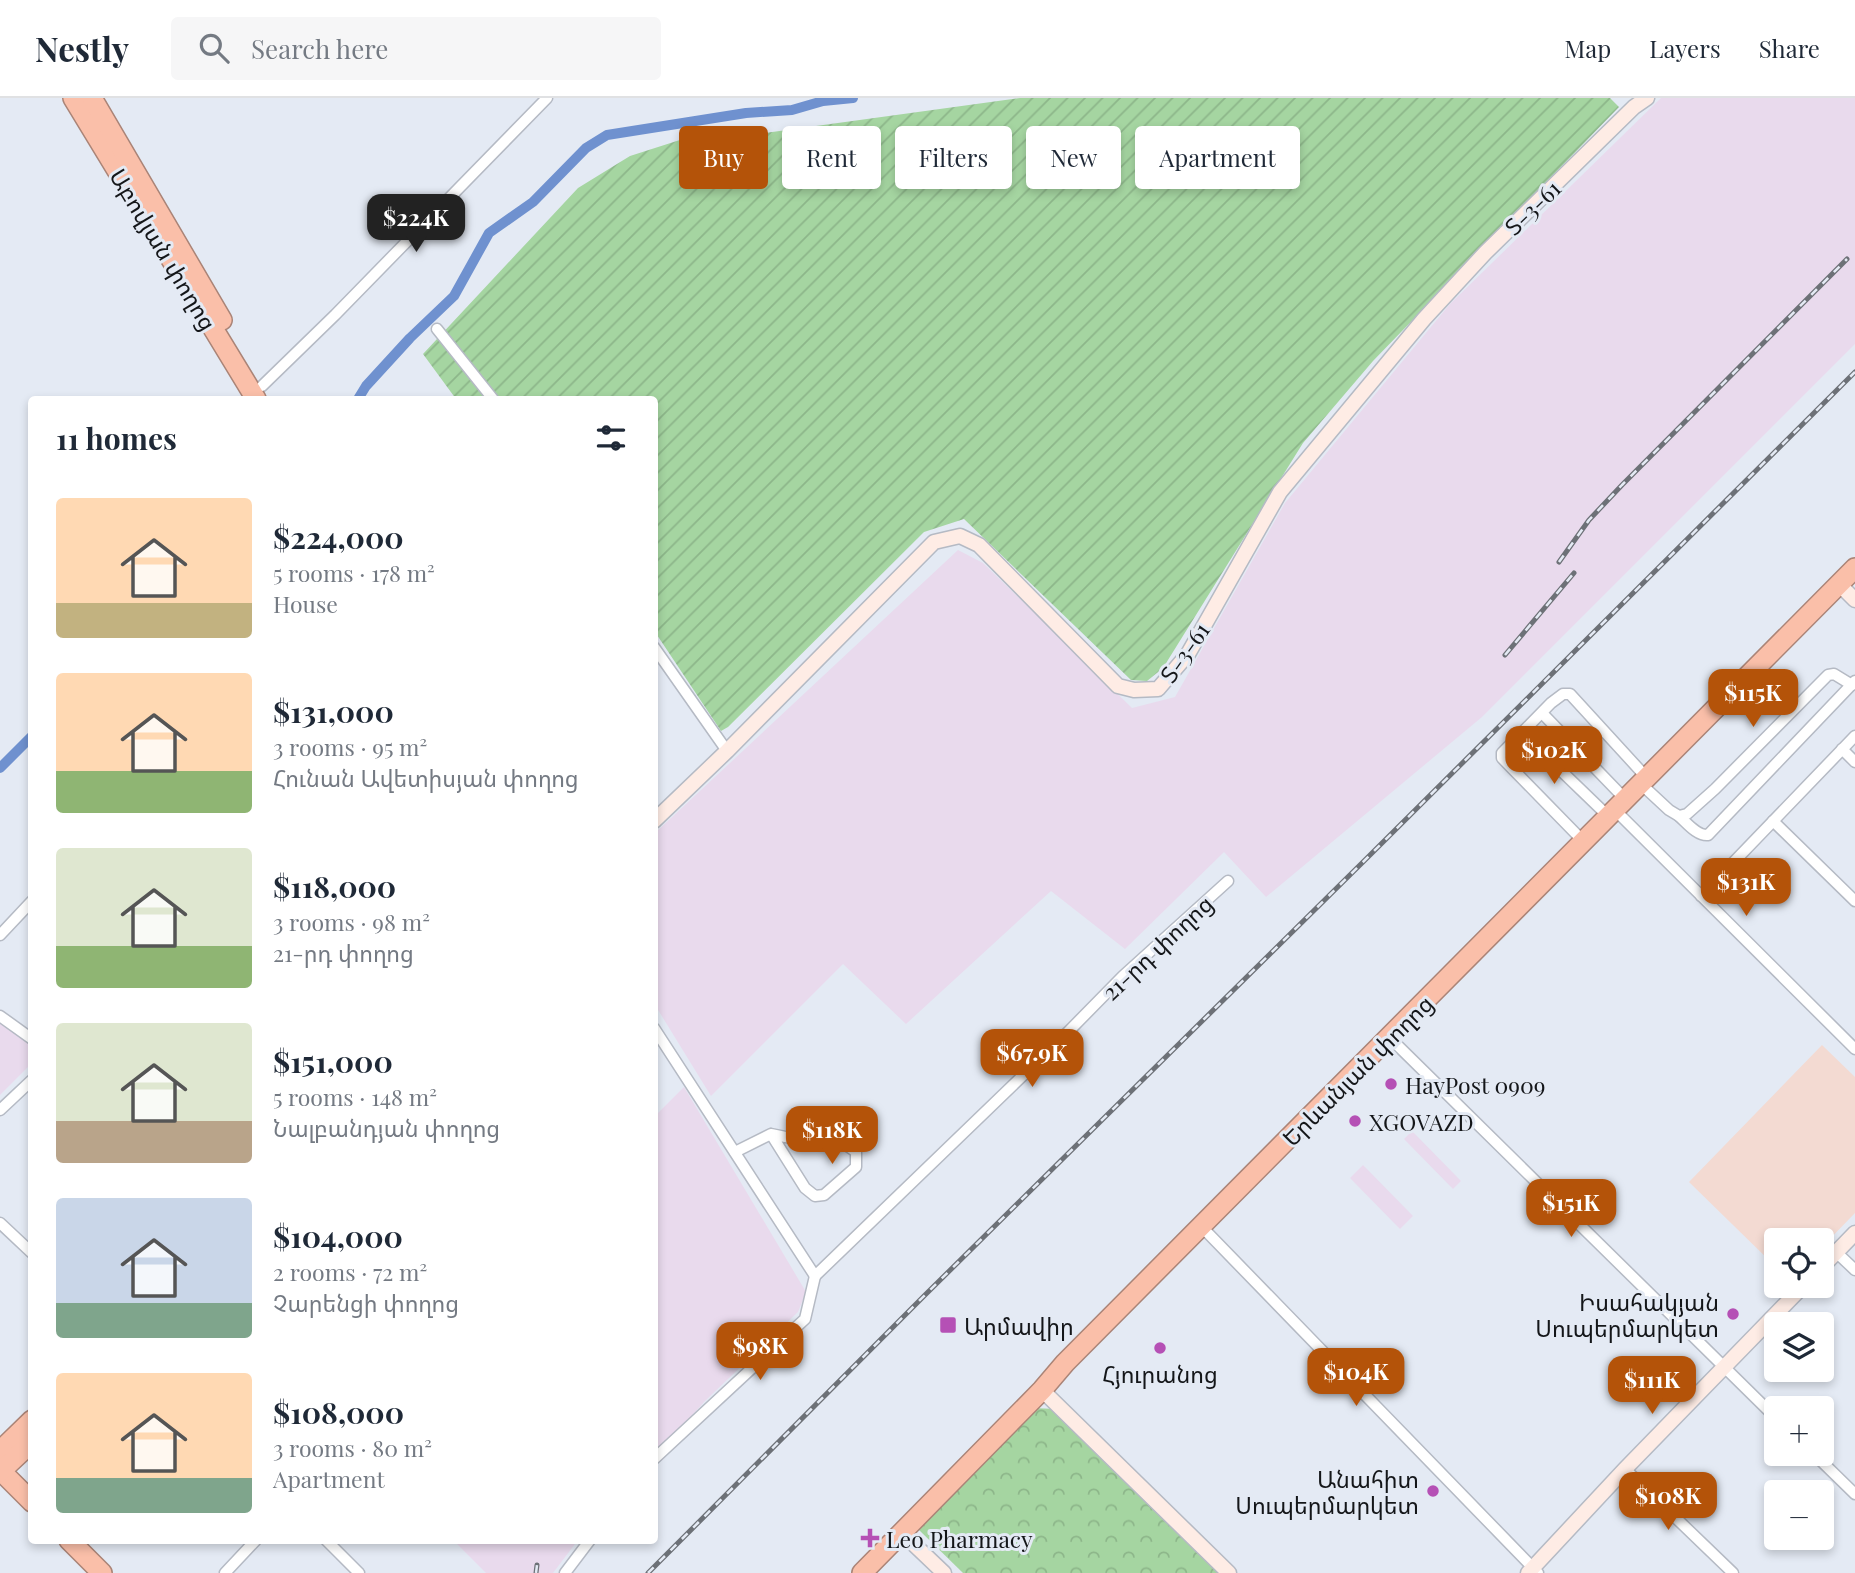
<!DOCTYPE html>
<html lang="en">
<head>
<meta charset="utf-8">
<style>
  :root { --surface:#fff; --page:#f6f6f7; --text:#1f2937; --muted:#747a83; --line:#e0e1e3; --accent:#b45309 }
  body { margin:0; font-family:"Playfair Display","Noto Sans Armenian",serif; background:var(--page); color:var(--text); height:100vh; display:flex; flex-direction:column; font-size:26px; white-space:nowrap }
  * { box-sizing:border-box; margin:0 }
  p { font-size:23px; color:var(--muted) }
  .icon { flex:none; width:38px; height:38px; fill:none; stroke:currentColor; stroke-width:2; stroke-linecap:round; stroke-linejoin:round }
  .map { position:relative; flex:1; overflow:hidden }
  .sheet { position:absolute; left:28px; top:298px; width:630px; height:1148px; display:flex; flex-direction:column; background:var(--surface); border-radius:7px; box-shadow:0 4px 10px #0003 }
  .sheet>* { flex:none }
  .hud { position:absolute; left:679px; top:28px; width:665px; height:63px; display:flex; gap:14px }
  .fabs { position:absolute; left:1764px; top:1130px; display:grid; gap:14px }
  .fabs a { display:grid; place-items:center; width:70px; height:70px; border-radius:7px; background:var(--surface); box-shadow:0 4px 10px #0003; font-size:35px }
  .price { position:absolute; translate:-50% -60px; padding:0 16px; border-radius:14px; background:var(--accent); color:#fff; font-size:23px; line-height:46px; filter:drop-shadow(0 2px 4px #0008) }
  .price::after { content:''; position:absolute; left:50%; top:42px; width:21px; height:16px; margin-left:-10px; background:inherit; clip-path:polygon(0 0,100% 0,50% 100%) }
  .price.on { background:#222; color:#fff }
  ul { padding:0; list-style:none }
  li { display:flex; align-items:center; gap:21px; height:175px; padding:0 28px }
  li span { display:grid; place-items:center; flex:none; width:196px; height:140px; border-radius:7px; color:#555 }
  li>.icon { margin-inline-start:auto }
  span .icon { width:84px; height:84px; fill:#fffc; stroke-width:1 }
  li b { font-size:30px }
  h2 { display:flex; justify-content:space-between; align-items:center; height:84px; padding:0 28px; font-size:30px }
  .chip { padding:0 24px; border-radius:7px; background:var(--surface); box-shadow:0 4px 10px #0003; font-size:24px; line-height:63px }
  .chip.on { background:var(--accent); color:#fff }
  header { display:flex; align-items:center; gap:42px; box-sizing:border-box; height:98px; padding:0 35px; background:var(--surface); border-bottom:2px solid var(--line) }
  header strong { font-size:33px }
  nav { display:flex; gap:38px; margin-inline-start:auto; font-size:24px }
  .search { width:490px; height:63px; background:var(--page); display:flex; align-items:center; gap:18px; box-sizing:border-box; padding:0 24px; border-radius:7px; color:var(--muted); font-size:26px }
  .map>svg:first-child { display:block }
</style>
</head>
<body>
<header>
<strong>Nestly</strong>
<div class="search"><svg class="icon" aria-label="search" viewBox="0 0 24 24"><circle cx="10" cy="10" r="6"/><path d="M15 15l6 6"/></svg>Search here</div>
<nav><a>Map</a><a>Layers</a><a>Share</a></nav>
</header>
<div class="map">
<svg width="1855" height="1475" viewBox="0 0 1855 1475">
  <defs>
    <pattern id="park-crowns" width="20" height="18" patternUnits="userSpaceOnUse" patternTransform="scale(1.75)"><rect width="20" height="18" fill="#a5d5a1"/><path d="M2 6a3 3 0 1 1 6 0M12 15a3 3 0 1 1 6 0" fill="none" stroke="#8db68a"/></pattern>
    <pattern id="garden-furrows" width="10" height="10" patternUnits="userSpaceOnUse" patternTransform="scale(1.75)"><rect width="10" height="10" fill="#a5d5a1"/><path d="M-1 1l2-2M0 10L10 0M9 11l2-2" fill="none" stroke="#8db68a"/></pattern>
  </defs>
  <rect width="100%" height="100%" fill="#e4eaf4"/>
  <g fill="#e9daed">
    <path d="M1661 0H1855V246L1482 619 1266 799 1224 754 1125 851 1051 793 906 926 843 866 711 998 655 907V735L958 452 983 465 1132 610 1175 599 1285 405 1450 206Z"/>
    <path d="M0 925 32 947 31 966 0 997Z"/>
    <path d="M684 989 806 1194 798 1214 705 1303 655 1358V1018Z"/>
    <path d="M1412 1033 1461 1083 1453 1091 1404 1041Z"/>
    <path d="M1363 1067 1413 1118 1400 1131 1350 1080Z"/>
    <path d="M453 1442H578L553 1475H486Z"/>
  </g>
  <path fill="#f3dad2" d="M1822 947 1855 979V1115L1822 1149V1143H1776V1169L1689 1084Z"/>
  <path fill="url(#park-crowns)" d="M1033 1310 1056 1311 1223 1475H963L918 1431Z"/>
  <path fill="url(#garden-furrows)" d="M1020 0H1610L1619 9 1373 263 1303 345 1163 570 1147 583 1131 582 964 421 924 434 728 629 721 633 655 534 654 301H456L423 256 578 90 630 58 683 41 765 35Z"/>
  <g fill="none" stroke-linecap="round" stroke-linejoin="round">
    <g stroke="#6f91cf" stroke-width="10">
      <path d="M358 301 366 288 410 240 454 198 489 135 533 104 586 50 607 37 746 15 792 12 823 3 853 0"/>
      <path d="M0 670 32 638"/>
    </g>
    <g stroke="#b5bac4" stroke-width="13">
      <g id="street">
        <path d="M437 231 493 301"/>
        <path d="M262 288 335 217 547 0"/>
        <path d="M654 549 727 653"/>
        <path d="M1542 615 1626 702"/>
        <path d="M1522 635 1609 719"/>
        <path d="M1842 651 1855 664"/>
        <path d="M1641 686 1669 712 1679 718 1687 716 1715 691 1828 577 1834 576 1852 587"/>
        <path d="M1615 712 1855 951"/>
        <path d="M1679 718C1687 725 1697 738 1708 737L1855 583"/>
        <path d="M1773 723 1855 803"/>
        <path d="M1584 744 1502 660V655L1551 605 1563 596H1570L1647 680"/>
        <path d="M1701 798 1855 638"/>
        <path d="M0 837 32 803"/>
        <path d="M0 918 32 941"/>
        <path d="M654 930 815 1178"/>
        <path d="M1389 939 1776 1320"/>
        <path d="M0 1012 32 982"/>
        <path d="M735 1054 771 1036 800 1042 843 1045 856 1054V1069L824 1097 815 1098 805 1090 771 1036"/>
        <path d="M0 1125 32 1155"/>
        <path d="M1201 1128 1538 1475"/>
        <path d="M1836 1154 1855 1172"/>
        <path d="M815 1178 1068 934 1123 878 1228 783"/>
        <path d="M1814 1356 1855 1396"/>
        <path d="M654 1361 805 1221 815 1178"/>
        <path d="M1625 1371 1733 1475"/>
        <path d="M326 1442 359 1475"/>
        <path d="M225 1475 256 1442"/>
        <path d="M565 1475 590 1442"/>
      </g>
    </g>
    <g stroke="#b5bac4" stroke-width="17">
      <g id="secondary">
        <path d="M1839 486 1855 502"/>
        <path d="M654 723 727 653 934 444 960 438 979 447 1118 588 1134 592 1158 591 1188 556 1280 394 1424 221 1485 155 1634 9 1647 0"/>
        <path d="M1822 1169 1855 1135"/>
        <path d="M1042 1292 1229 1475"/>
        <path d="M901 1434 944 1475"/>
        <path d="M1528 1475 1625 1371 1803 1188"/>
      </g>
    </g>
    <g stroke="#aa8477" stroke-width="22">
      <g id="highway">
        <path d="M73 0 256 301"/>
        <path d="M92 0 222 222"/>
        <path d="M0 1353 32 1322"/>
        <path d="M1 1373 32 1404"/>
        <path d="M0 1374 32 1344"/>
        <path d="M69 1442 102 1475"/>
        <path d="M862 1475 1042 1292 1065 1265 1855 470"/>
      </g>
    </g>
    <use href="#street" stroke="#fff" stroke-width="10"/>
    <use href="#secondary" stroke="#feece5" stroke-width="14"/>
    <use href="#highway" stroke="#fabfa9" stroke-width="19"/>
    <g stroke="#6d7177" stroke-width="5">
      <g id="rail">
        <path d="M1559 464 1589 422 1622 387 1847 161"/>
        <path d="M1505 557 1574 475"/>
        <path d="M536 1475 537 1467"/>
        <path d="M648 1475 926 1196 1363 764 1855 274"/>
      </g>
    </g>
    <use href="#rail" stroke="#e4eaf4" stroke-width="2.5" stroke-dasharray="8" stroke-linecap="butt"/>
  </g>
  <g fill="#b550b5" stroke="#e4eaf4" stroke-width="2.5">
    <circle cx="1391" cy="986" r="7"/>
    <circle cx="1355" cy="1023" r="7"/>
    <circle cx="1733" cy="1216" r="7"/>
    <rect x="939" y="1218" width="18" height="18" rx="3.5"/>
    <circle cx="1160" cy="1250" r="7"/>
    <circle cx="1433" cy="1393" r="7"/>
    <path d="M866.5 1429.5h7v7h7v7h-7v7h-7v-7h-7v-7h7z"/>
  </g>
  <g text-anchor="middle" dominant-baseline="central" stroke-width="6" stroke-linejoin="round" paint-order="stroke">
    <g font-size="23" fill="#141619" stroke="#e4eaf4">
      <text transform="translate(1532 109) rotate(-44)">Տ-3-61</text>
      <text transform="translate(164 151) rotate(59)">Աբովյան փողոց</text>
      <text transform="translate(1184 554) rotate(-55)">Տ-3-61</text>
      <text transform="translate(1157 849) rotate(-43)">21-րդ փողոց</text>
      <text transform="translate(1357 972) rotate(-45)">Երևանյան փողոց</text>
    </g>
    <g font-size="23" fill="#141619" stroke="#e4eaf4" text-anchor="start">
      <text x="1405" y="986">HayPost 0909</text>
      <text x="1369" y="1023">XGOVAZD</text>
      <text x="1719" y="1203" text-anchor="end">Իսահակյան<tspan x="1719" dy="26">Սուպերմարկետ</tspan></text>
      <text x="964" y="1227">Արմավիր</text>
      <text x="1160" y="1275" text-anchor="middle">Հյուրանոց</text>
      <text x="1419" y="1380" text-anchor="end">Անահիտ<tspan x="1419" dy="26">Սուպերմարկետ</tspan></text>
      <text x="886" y="1440">Leo Pharmacy</text>
    </g>
  </g>
</svg>
<div class="fabs">
<a><svg class="icon" aria-label="locate" viewBox="0 0 24 24"><circle cx="12" cy="12" r="6"/><path d="M12 2v4M12 18v4M2 12h4M18 12h4"/></svg></a>
<a><svg class="icon" aria-label="layers" viewBox="0 0 24 24"><path d="M12 4l9 5-9 5-9-5zM3 14l9 5 9-5"/></svg></a>
<a>+</a>
<a>−</a>
</div>
<b class="price on" style="left:416px;top:156px">$224K</b>
<b class="price" style="left:1753px;top:631px">$115K</b>
<b class="price" style="left:1554px;top:688px">$102K</b>
<b class="price" style="left:1746px;top:820px">$131K</b>
<b class="price" style="left:1032px;top:991px">$67.9K</b>
<b class="price" style="left:832px;top:1068px">$118K</b>
<b class="price" style="left:1571px;top:1141px">$151K</b>
<b class="price" style="left:760px;top:1284px">$98K</b>
<b class="price" style="left:1356px;top:1310px">$104K</b>
<b class="price" style="left:1652px;top:1318px">$111K</b>
<b class="price" style="left:1668px;top:1434px">$108K</b>
<div class="hud">
<a class="chip on">Buy</a>
<a class="chip">Rent</a>
<a class="chip">Filters</a>
<a class="chip">New</a>
<a class="chip">Apartment</a>
</div>
<section class="sheet">
<h2>11 homes<svg class="icon" aria-label="filters" viewBox="0 0 24 24"><path d="M4 7h16M4 17h16"/><circle cx="9" cy="7" r="2"/><circle cx="15" cy="17" r="2"/></svg></h2>
<ul>
<li><span style="background:linear-gradient(#ffd9b3 75%,#c2b280 0)"><svg class="icon" aria-label="home" viewBox="0 0 24 24"><path d="M3 11l9-7 9 7M6 9v11h12V9"/></svg></span><div><b>$224,000</b><p>5 rooms · 178 m²</p><p>House</p></div></li>
<li><span style="background:linear-gradient(#ffd9b3 70%,#8fb573 0)"><svg class="icon" aria-label="home" viewBox="0 0 24 24"><path d="M3 11l9-7 9 7M6 9v11h12V9"/></svg></span><div><b>$131,000</b><p>3 rooms · 95 m²</p><p>Հունան Ավետիսյան փողոց</p></div></li>
<li><span style="background:linear-gradient(#dfe7d0 70%,#8fb573 0)"><svg class="icon" aria-label="home" viewBox="0 0 24 24"><path d="M3 11l9-7 9 7M6 9v11h12V9"/></svg></span><div><b>$118,000</b><p>3 rooms · 98 m²</p><p>21-րդ փողոց</p></div></li>
<li><span style="background:linear-gradient(#dfe7d0 70%,#b9a48a 0)"><svg class="icon" aria-label="home" viewBox="0 0 24 24"><path d="M3 11l9-7 9 7M6 9v11h12V9"/></svg></span><div><b>$151,000</b><p>5 rooms · 148 m²</p><p>Նալբանդյան փողոց</p></div></li>
<li><span style="background:linear-gradient(#c9d6e8 75%,#7fa58c 0)"><svg class="icon" aria-label="home" viewBox="0 0 24 24"><path d="M3 11l9-7 9 7M6 9v11h12V9"/></svg></span><div><b>$104,000</b><p>2 rooms · 72 m²</p><p>Չարենցի փողոց</p></div></li>
<li><span style="background:linear-gradient(#ffd9b3 75%,#7fa58c 0)"><svg class="icon" aria-label="home" viewBox="0 0 24 24"><path d="M3 11l9-7 9 7M6 9v11h12V9"/></svg></span><div><b>$108,000</b><p>3 rooms · 80 m²</p><p>Apartment</p></div></li>
</ul>
</section>
</div>
</body>
</html>
